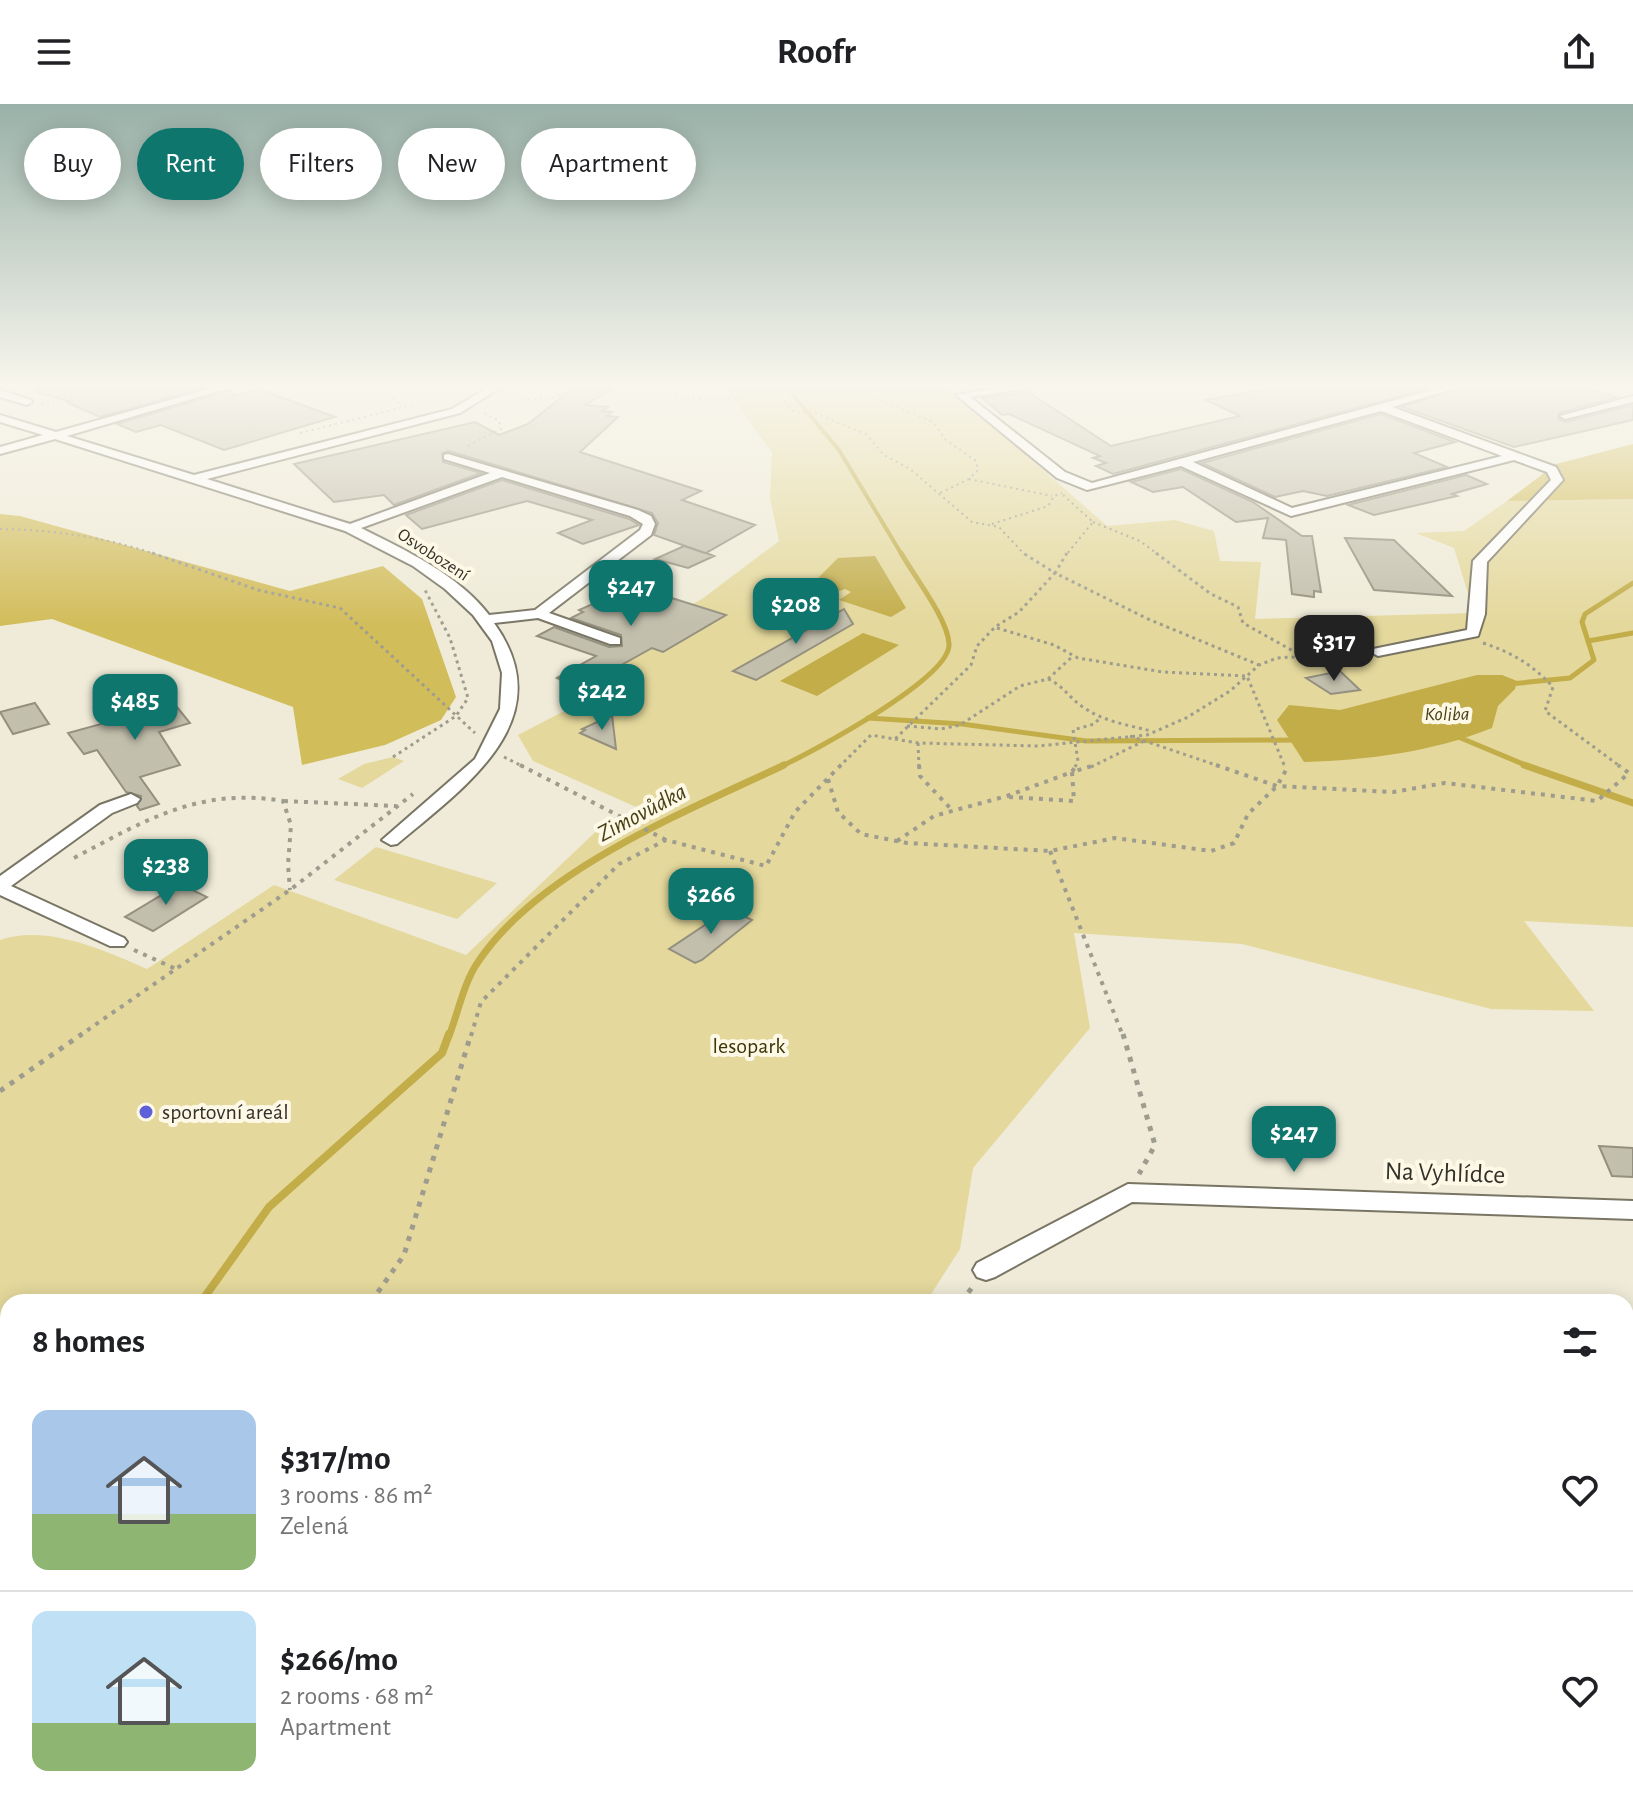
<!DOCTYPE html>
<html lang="en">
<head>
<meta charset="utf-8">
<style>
  :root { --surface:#fff; --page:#f6f6f6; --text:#202124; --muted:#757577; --line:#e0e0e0; --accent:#0f766e }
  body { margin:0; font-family:"Alegreya Sans",sans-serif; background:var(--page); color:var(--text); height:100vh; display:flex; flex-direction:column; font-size:30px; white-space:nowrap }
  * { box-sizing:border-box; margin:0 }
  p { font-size:26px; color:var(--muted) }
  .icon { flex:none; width:44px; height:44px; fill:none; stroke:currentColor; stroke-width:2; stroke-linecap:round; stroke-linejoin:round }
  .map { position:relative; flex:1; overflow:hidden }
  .drawer { position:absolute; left:0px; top:1190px; width:1634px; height:514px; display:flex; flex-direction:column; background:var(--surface); border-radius:24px 24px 0 0; box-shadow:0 4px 20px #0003 }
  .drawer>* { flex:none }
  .top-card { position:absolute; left:24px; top:24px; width:800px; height:72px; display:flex; gap:16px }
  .price { position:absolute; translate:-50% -68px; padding:0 18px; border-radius:16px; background:var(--accent); color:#fff; font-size:26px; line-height:52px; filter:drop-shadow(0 2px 4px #0008) }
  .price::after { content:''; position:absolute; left:50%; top:48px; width:24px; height:18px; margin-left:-12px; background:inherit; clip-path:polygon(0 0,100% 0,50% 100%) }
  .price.current { background:#222; color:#fff }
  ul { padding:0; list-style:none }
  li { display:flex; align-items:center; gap:24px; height:200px; padding:0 32px }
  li+li { border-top:2px solid var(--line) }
  li span { display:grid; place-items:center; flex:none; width:224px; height:160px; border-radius:16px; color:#555 }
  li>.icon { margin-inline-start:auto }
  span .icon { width:96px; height:96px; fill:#fffc; stroke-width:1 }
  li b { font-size:34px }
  h2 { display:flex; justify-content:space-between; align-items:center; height:96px; padding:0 32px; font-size:34px }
  .chip { padding:0 28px; border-radius:36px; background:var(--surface); box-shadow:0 4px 20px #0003; font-size:28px; line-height:72px }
  .chip.current { background:var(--accent); color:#fff }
  header { display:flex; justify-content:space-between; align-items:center; height:104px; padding:0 32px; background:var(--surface); font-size:36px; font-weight:600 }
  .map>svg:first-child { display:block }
</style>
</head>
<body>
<header><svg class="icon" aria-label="menu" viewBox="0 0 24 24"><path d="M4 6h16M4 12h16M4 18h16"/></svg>Roofr<svg class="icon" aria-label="share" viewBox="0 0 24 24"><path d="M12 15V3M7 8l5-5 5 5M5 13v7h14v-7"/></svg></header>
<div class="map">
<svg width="1633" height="1703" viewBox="0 0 1633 1703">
  <rect width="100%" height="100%" fill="#efebd8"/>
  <g fill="#e4d89c">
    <path d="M724 283H942L962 295 1107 422 1175 416 1214 427 1220 457 1261 458 1255 515 1474 509 1454 444 1416 429 1464 427 1507 397 1633 395V823L1524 817 1594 907 1491 905 1242 840 1074 829 1090 924 973 1064 960 1145 926 1198H8V1403L0 1405V836C46 820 104 846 147 865L274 781 466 851 607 717 645 707 533 657 518 631 568 605 584 588 555 575 702 495 779 437 770 394 772 348Z"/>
    <path d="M393 653 404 657 362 684 338 675 364 660Z"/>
    <path d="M376 743 497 779 457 815 334 776Z"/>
  </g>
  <g fill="#d2bd5b">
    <path d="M1633 340V395L1507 397 1556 360Z"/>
    <path d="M0 410 20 412 290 487 383 462 422 495 456 593 441 616 385 641 302 661 293 603 52 515 0 522Z"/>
    <path d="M8 1403V1696H1626V1476L1633 1477V1703H0V1405Z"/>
  </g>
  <g fill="#c2ad49">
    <path d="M875 452 906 504 891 513 839 496 851 488 845 485 825 492 807 485 838 454Z"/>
    <path d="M863 529 899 541 817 592 780 577Z"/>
    <path d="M1477 571H1502L1517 577 1515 585 1498 602 1492 624C1432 648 1369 656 1304 658L1277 616 1289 601 1340 606Z"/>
  </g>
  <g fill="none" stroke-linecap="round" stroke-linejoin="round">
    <path stroke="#c2ad49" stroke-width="4" d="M786 283 839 346 902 451"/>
    <g stroke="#c2ad49" stroke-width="5">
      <path d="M1588 537 1633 529"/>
      <path d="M1510 580 1570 574 1594 556 1582 518 1585 510 1633 479"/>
      <path d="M868 614 962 620 1086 637 1298 636"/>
      <path d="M1456 632 1530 663"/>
      <path d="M780 663C812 648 951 574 949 540 948 515 914 472 901 449"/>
    </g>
    <g stroke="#c2ad49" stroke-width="7">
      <path d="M1524 661 1633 699"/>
      <path d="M449 932C458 909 464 878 478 858 539 766 687 707 784 661"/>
    </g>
    <path stroke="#c2ad49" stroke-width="8" d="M201 1198 269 1103 442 949 449 930"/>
    <path stroke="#c2ad49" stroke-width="11" d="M0 1371 8 1367"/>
  </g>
  <g fill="#c3bfad" stroke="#94907f" stroke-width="2">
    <path d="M38 283H206L100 313 68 299 71 298 37 288Z"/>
    <path d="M574 283H615L585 301 608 303 602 307 612 308 607 312 618 313 580 348 701 387 682 396 755 421 706 449 714 452 688 464 655 455 684 442 705 449 654 431 658 419 652 409 449 347 442 349 443 358 481 369 394 401 384 391 334 398 294 360 475 318 499 331 528 320Z"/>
    <path d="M1278 283H1433L1113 370 1096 362 1106 359 1093 354 1100 352 1009 310 1002 311 982 294 1028 288 1111 342 1240 312 1206 296Z"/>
    <path d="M1462 283H1584L1617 293 1559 309 1558 315 1566 318 1633 301V316L1514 343 1402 303Z"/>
    <path d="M259 285 335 313 224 346 161 321 136 328 117 320 232 286 233 292Z"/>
    <path d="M1381 310 1455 338 1414 349 1447 363 1327 392 1303 387 1275 393 1202 359Z"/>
    <path d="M1181 365 1253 398 1302 432H1312L1321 488 1314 487V493L1292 490 1286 436 1263 434 1268 414 1236 418 1183 383 1153 388 1131 378Z"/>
    <path d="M1466 371 1487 380 1452 390 1457 392 1374 411 1348 401Z"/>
    <path d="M502 376 629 415 639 421 583 440 558 429 592 416 527 397 422 425 406 411Z"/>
    <path d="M1345 434 1394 436 1452 492 1374 486Z"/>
    <path d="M640 474 668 486 659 490 726 511 663 548 652 544 580 584 557 574 596 552 537 532 554 523 609 543 622 542 621 531 571 514 583 508 579 506 613 491 607 489Z"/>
    <path d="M844 505 853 520 756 576 733 567Z"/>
    <path d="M1340 567 1360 586 1331 590 1306 574Z"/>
    <path d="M163 586 190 619 159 628 180 661 140 673 159 700 140 706 137 702 141 692 126 688 97 646 84 650 68 629 123 614 113 600Z"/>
    <path d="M35 599 49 620 13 630 0 608Z"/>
    <path d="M612 611 616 645 580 629 585 626 582 625Z"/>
    <path d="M180 780 207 793 153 827 125 813Z"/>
    <path d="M729 805 752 816 702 856 695 859 669 845Z"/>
    <path d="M1599 1042 1633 1044V1073L1612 1072Z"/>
  </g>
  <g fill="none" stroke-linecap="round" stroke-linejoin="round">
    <g stroke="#797564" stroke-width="4">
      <g id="street">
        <path d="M216 283H232L67 332 194 371 452 305 489 283H501L460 309 207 375 350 420 490 369 444 355V351L448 350 638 406 651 412 655 420 651 431 549 509 620 534V540H610L538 514 494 519C564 616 463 684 397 740L391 741 382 736 475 655 500 605 502 569 492 537 473 511 445 485 413 462 345 427 55 335 0 350V343L43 331 0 318V311L56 328ZM502 373 630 412 643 420 640 426 535 506 489 511C459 471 405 446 361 424Z"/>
        <path d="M1005 283H1034L970 293 1065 368 1092 379 1443 283H1459L1392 303 1556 363 1563 376 1487 458 1485 510 1478 532 1378 552 1371 548 1373 545 1467 526 1473 457 1551 376 1547 368 1514 356 1291 412 1181 362 1087 386 1057 374 956 291ZM1381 307 1502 352 1292 404 1193 358Z"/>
        <path d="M0 286 31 296 32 298 27 301 0 293Z"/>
        <path d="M1633 292V298L1565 315 1560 312Z"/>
        <path d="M131 690 140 695 137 699 112 709 11 782 124 834 127 838 124 842H110L0 791V772L100 701Z"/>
        <path d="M1128 1080 1633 1097V1115L1132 1098 995 1173 986 1176 977 1173 973 1166 977 1159Z"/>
      </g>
    </g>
    <g stroke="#9e9c8e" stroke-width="2" stroke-dasharray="2 4" stroke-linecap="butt">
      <path d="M359 283 388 290 402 302"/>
      <path d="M640 283C699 298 717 300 777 288"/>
      <path d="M773 283 794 308H812L866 330 884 351 910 365 972 418 999 423 1025 451"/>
      <path d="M864 283V290L933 318 946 336 976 357 978 366 969 375 938 390"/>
      <path d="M522 296 553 294 572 283"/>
      <path d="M41 300 103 283"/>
      <path d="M300 329 412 301"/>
      <path d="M468 342 501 325 499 317 482 308"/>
      <path d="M969 375 1052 392"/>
      <path d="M1063 391 1093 418 1066 451"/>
      <path d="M1093 418 1140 437 1159 451"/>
      <path d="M992 420 1048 402 1054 392 1062 389"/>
      <path d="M0 425C54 426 106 433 158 451"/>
    </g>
    <g stroke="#9e9c8e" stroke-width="3" stroke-dasharray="3 4" stroke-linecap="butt">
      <path d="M152 449 258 486 340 504 475 629"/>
      <path d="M1067 449 1055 469 1148 515 1259 561"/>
      <path d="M1156 449 1211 490 1238 503 1243 519 1304 553"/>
      <path d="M997 524 1054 541 1078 554 1163 568 1247 572 1285 663"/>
      <path d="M1483 539C1511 548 1533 561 1553 583L1545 607 1621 663"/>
      <path d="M1048 575C1064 582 1069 594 1083 603 1102 617 1128 621 1151 627"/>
      <path d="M907 622 941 625 960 621 1020 582 1048 575 1073 552"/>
      <path d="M1130 632 1222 663"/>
      <path d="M895 635 918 639 1038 642 1147 631 1186 614 1230 587 1259 561 1277 554 1361 549"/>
      <path d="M918 639 919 663"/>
      <path d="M393 653 456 612 468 594 450 534 425 486"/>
      <path d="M504 653 524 663"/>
      <path d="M839 663 871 631 895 635 971 561 977 542 995 523 1019 508 1055 469 1023 449"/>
      <path d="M1075 663 1078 657 1073 626 1094 620 1100 614"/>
      <path d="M1091 663 1144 637"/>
    </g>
    <g stroke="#9e9c8e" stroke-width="4" stroke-dasharray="4 6" stroke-linecap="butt">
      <path d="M520 661 666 736"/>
      <path d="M919 661 920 672 951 705"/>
      <path d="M1216 661 1277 682 1393 688 1445 679 1597 697 1629 669 1618 661"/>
      <path d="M828 675 838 708 861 730 907 739 1050 747 1115 734 1211 747 1234 739 1248 710 1277 682 1286 666 1284 661"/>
      <path d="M1009 693 1074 697 1072 668 1095 661"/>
      <path d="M284 697 396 702"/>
      <path d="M897 737 934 712 1007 692 1072 668 1076 661"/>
      <path d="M1050 747 1123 932"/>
      <path d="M74 754C146 716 199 683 283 697L291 721 288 761 290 786"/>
      <path d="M134 846 176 865"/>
      <path d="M79 932 290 786 413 690"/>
      <path d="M471 932 481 898 619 760 666 736 766 762 795 708 841 661"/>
    </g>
    <g stroke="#9e9c8e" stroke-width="5" stroke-dasharray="5 7" stroke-linecap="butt">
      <path d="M1123 930 1155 1041 1139 1070"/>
      <path d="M0 987 82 930"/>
      <path d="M371 1198 404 1151 471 930"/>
      <path d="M961 1198 974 1181"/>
    </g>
    <g stroke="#9e9c8e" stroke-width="6" stroke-dasharray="6 9" stroke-linecap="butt">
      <path d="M0 1403 8 1401"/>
      <path d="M1626 1500H1633"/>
    </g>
    <use href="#street" fill="#fff" fill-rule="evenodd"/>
  </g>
  <linearGradient id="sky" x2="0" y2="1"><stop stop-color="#99b1a8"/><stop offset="0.54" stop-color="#f8f6ed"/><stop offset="1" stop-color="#f8f6ed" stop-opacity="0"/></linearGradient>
  <rect width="1633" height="521" fill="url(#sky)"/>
  <circle fill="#5d60d8" stroke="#fdf9e6" stroke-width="3" cx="146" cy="1008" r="8"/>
  <g text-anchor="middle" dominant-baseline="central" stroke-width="8" stroke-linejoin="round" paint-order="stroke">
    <g font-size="18" fill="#32312a" stroke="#fdf9e6">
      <text transform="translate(433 451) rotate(33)">Osvobození</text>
    </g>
    <g font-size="20" font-style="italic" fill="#484016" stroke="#fdf9e6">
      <text x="1447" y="610">Koliba</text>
    </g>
    <g font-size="22" fill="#3d3408" stroke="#fdf9e6">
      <text x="749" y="942">lesopark</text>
    </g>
    <g font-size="22" fill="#32312a" stroke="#fdf9e6" text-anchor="start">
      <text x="162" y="1008">sportovní areál</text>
    </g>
    <g font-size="24" font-style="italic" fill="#484016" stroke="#fdf9e6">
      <text transform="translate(642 709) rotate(-28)">Zimovůdka</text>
    </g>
    <g font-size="26" fill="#32312a" stroke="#fdf9e6">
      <text transform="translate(1445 1069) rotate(2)">Na Vyhlídce</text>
    </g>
  </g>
</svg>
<b class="price" style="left:631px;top:524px">$247</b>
<b class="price" style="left:796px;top:542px">$208</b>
<b class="price current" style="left:1334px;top:579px">$317</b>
<b class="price" style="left:602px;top:628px">$242</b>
<b class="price" style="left:135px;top:638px">$485</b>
<b class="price" style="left:166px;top:803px">$238</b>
<b class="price" style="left:711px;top:832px">$266</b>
<b class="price" style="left:1294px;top:1070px">$247</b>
<div class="top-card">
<a class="chip">Buy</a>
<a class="chip current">Rent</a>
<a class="chip">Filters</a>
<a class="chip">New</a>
<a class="chip">Apartment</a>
</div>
<section class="drawer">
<h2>8 homes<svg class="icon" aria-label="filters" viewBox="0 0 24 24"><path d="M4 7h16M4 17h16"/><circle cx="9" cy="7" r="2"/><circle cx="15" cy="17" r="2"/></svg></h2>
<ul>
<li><span style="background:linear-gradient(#a9c7e8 65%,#8fb573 0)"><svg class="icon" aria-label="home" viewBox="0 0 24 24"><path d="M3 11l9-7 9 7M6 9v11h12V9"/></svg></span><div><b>$317/mo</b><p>3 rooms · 86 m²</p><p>Zelená</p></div><svg class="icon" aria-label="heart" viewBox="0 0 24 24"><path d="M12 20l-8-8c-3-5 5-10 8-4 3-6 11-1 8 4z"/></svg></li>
<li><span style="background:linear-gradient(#bfe0f5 70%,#8fb573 0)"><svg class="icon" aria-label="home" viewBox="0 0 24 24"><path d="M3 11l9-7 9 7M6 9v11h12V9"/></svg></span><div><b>$266/mo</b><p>2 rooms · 68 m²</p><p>Apartment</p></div><svg class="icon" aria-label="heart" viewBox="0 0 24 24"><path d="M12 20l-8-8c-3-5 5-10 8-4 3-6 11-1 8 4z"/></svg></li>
</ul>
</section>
</div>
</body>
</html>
